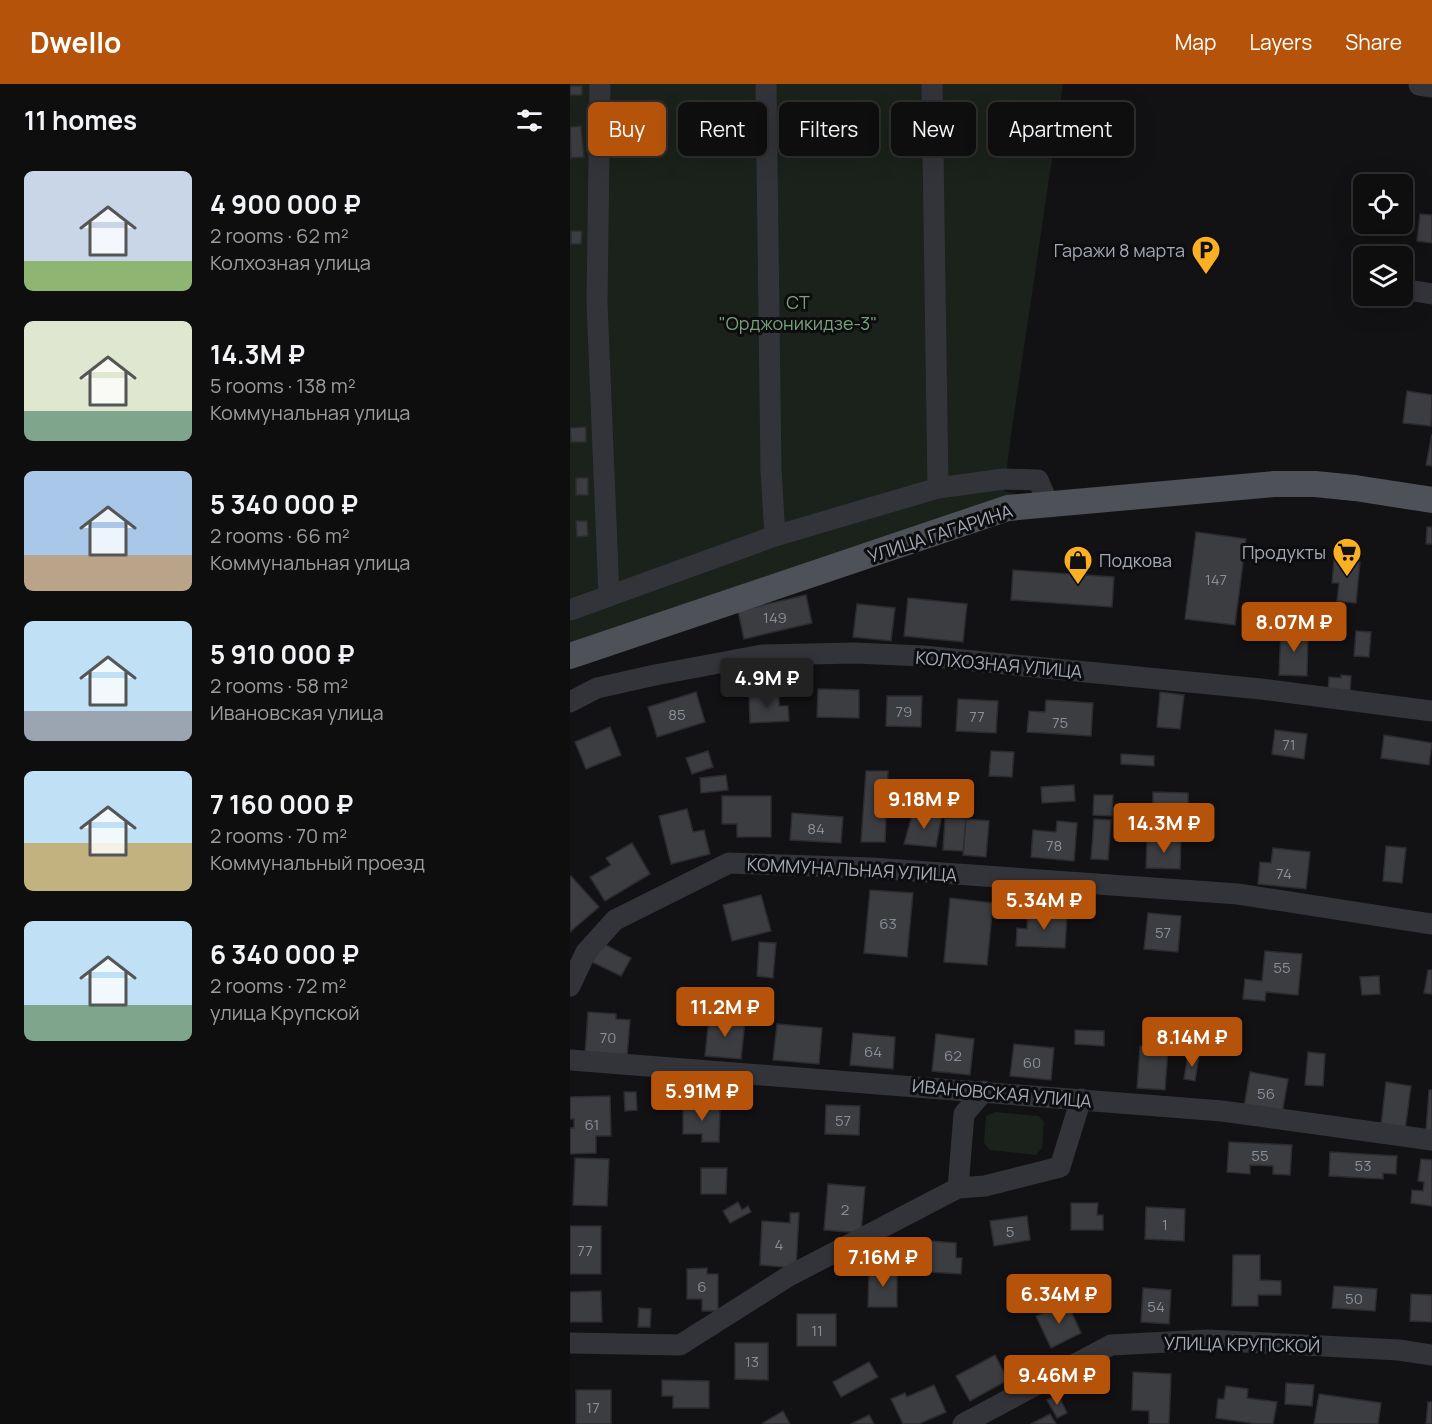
<!DOCTYPE html>
<html lang="en">
<head>
<meta charset="utf-8">
<style>
  :root { --surface:#0e0e0f; --page:#171718; --text:#f1f3f6; --muted:#9b9c9e; --line:#2e2e2f; --accent:#b45309 }
  body { margin:0; font-family:Manrope,sans-serif; background:var(--page); color:var(--text); height:100vh; display:flex; flex-direction:column; font-size:22px; white-space:nowrap }
  * { box-sizing:border-box; margin:0 }
  p { font-size:20px; color:var(--muted) }
  .icon { flex:none; width:33px; height:33px; fill:none; stroke:currentColor; stroke-width:2; stroke-linecap:round; stroke-linejoin:round }
  .map { position:relative; flex:1; overflow:hidden }
  .sheet { display:flex; flex-direction:column; background:var(--surface); width:570px }
  .sheet>* { flex:none }
  .hud { position:absolute; left:18px; top:18px; width:570px; height:54px; display:flex; gap:12px }
  .fabs { position:absolute; left:783px; top:90px; display:grid; gap:12px }
  .fabs a { display:grid; place-items:center; width:60px; height:60px; border-radius:9px; background:var(--surface); box-shadow:0 6px 24px #0002,0 0 0 2px var(--line); font-size:30px }
  .price { position:absolute; translate:-50% -51px; padding:0 14px; border-radius:6px; background:var(--accent); color:#fff; font-size:20px; line-height:39px; filter:drop-shadow(0 2px 3px #0008) }
  .price::after { content:''; position:absolute; left:50%; top:36px; width:18px; height:14px; margin-left:-9px; background:inherit; clip-path:polygon(0 0,100% 0,50% 100%) }
  .price.on { background:#222; color:#fff }
  ul { padding:0; list-style:none }
  li { display:flex; align-items:center; gap:18px; height:150px; padding:0 24px }
  li span { display:grid; place-items:center; flex:none; width:168px; height:120px; border-radius:9px; color:#555 }
  li>.icon { margin-inline-start:auto }
  span .icon { width:72px; height:72px; fill:#fffc; stroke-width:1 }
  li b { font-size:26px }
  h2 { display:flex; justify-content:space-between; align-items:center; height:72px; padding:0 24px; font-size:26px }
  .tag { padding:0 21px; border-radius:9px; background:var(--surface); box-shadow:0 6px 24px #0002,0 0 0 2px var(--line); font-size:21px; line-height:54px }
  .tag.on { background:var(--accent); color:#fff }
  header { display:flex; align-items:center; gap:36px; box-sizing:border-box; height:84px; padding:0 30px; background:var(--accent); color:#fff }
  header strong { font-size:28px }
  nav { display:flex; gap:33px; margin-inline-start:auto; font-size:21px }
  main { display:flex; flex:1; min-height:0 }
  .map>svg:first-child { display:block }
</style>
</head>
<body>
<header>
<strong>Dwello</strong>
<nav><a>Map</a><a>Layers</a><a>Share</a></nav>
</header>
<main>
<section class="sheet">
<h2>11 homes<svg class="icon" aria-label="filters" viewBox="0 0 24 24"><path d="M4 7h16M4 17h16"/><circle cx="9" cy="7" r="2"/><circle cx="15" cy="17" r="2"/></svg></h2>
<ul>
<li><span style="background:linear-gradient(#c9d6e8 75%,#8fb573 0)"><svg class="icon" aria-label="home" viewBox="0 0 24 24"><path d="M3 11l9-7 9 7M6 9v11h12V9"/></svg></span><div><b>4 900 000 ₽</b><p>2 rooms · 62 m²</p><p>Колхозная улица</p></div></li>
<li><span style="background:linear-gradient(#dfe7d0 75%,#7fa58c 0)"><svg class="icon" aria-label="home" viewBox="0 0 24 24"><path d="M3 11l9-7 9 7M6 9v11h12V9"/></svg></span><div><b>14.3M ₽</b><p>5 rooms · 138 m²</p><p>Коммунальная улица</p></div></li>
<li><span style="background:linear-gradient(#a9c7e8 70%,#b9a48a 0)"><svg class="icon" aria-label="home" viewBox="0 0 24 24"><path d="M3 11l9-7 9 7M6 9v11h12V9"/></svg></span><div><b>5 340 000 ₽</b><p>2 rooms · 66 m²</p><p>Коммунальная улица</p></div></li>
<li><span style="background:linear-gradient(#bfe0f5 75%,#9aa5b1 0)"><svg class="icon" aria-label="home" viewBox="0 0 24 24"><path d="M3 11l9-7 9 7M6 9v11h12V9"/></svg></span><div><b>5 910 000 ₽</b><p>2 rooms · 58 m²</p><p>Ивановская улица</p></div></li>
<li><span style="background:linear-gradient(#bfe0f5 60%,#c2b280 0)"><svg class="icon" aria-label="home" viewBox="0 0 24 24"><path d="M3 11l9-7 9 7M6 9v11h12V9"/></svg></span><div><b>7 160 000 ₽</b><p>2 rooms · 70 m²</p><p>Коммунальный проезд</p></div></li>
<li><span style="background:linear-gradient(#bfe0f5 70%,#7fa58c 0)"><svg class="icon" aria-label="home" viewBox="0 0 24 24"><path d="M3 11l9-7 9 7M6 9v11h12V9"/></svg></span><div><b>6 340 000 ₽</b><p>2 rooms · 72 m²</p><p>улица Крупской</p></div></li>
</ul>
</section>
<div class="map">
<svg width="862" height="1340" viewBox="0 0 862 1340">
  <rect width="100%" height="100%" fill="#121214"/>
  <g fill="#1a221b">
    <path d="M0 0H493L441 351 434 407 445 410 0 567Z"/>
    <path d="M425 1028 468 1032 474 1038 472 1064 466 1071 420 1066 414 1059 416 1032Z"/>
  </g>
  <g fill="#3c3d41" stroke="#2c2c30" stroke-width="1.5">
    <rect x="0" y="2" width="12" height="9"/>
    <path d="M11 42 14 73 1 74 0 43Z"/>
    <path d="M850 130 862 131V159L847 157Z"/>
    <path d="M1 147H12L11 160H1Z"/>
    <path d="M837 307 862 311 861 342 833 339Z"/>
    <path d="M16 343V358H1L0 344Z"/>
    <path d="M862 350V382L856 381Z"/>
    <rect x="6" y="394" width="12" height="17"/>
    <path d="M6 437H17L18 452 7 453Z"/>
    <path d="M857 443H862V460H856Z"/>
    <path d="M626 448 676 455 665 541 615 535Z"/>
    <path d="M764 476 790 478 786 519 767 517 769 499H762Z"/>
    <path d="M443 486 544 493 542 523 441 516Z"/>
    <path d="M236 511 242 539 174 555 168 527Z"/>
    <path d="M338 514 397 520 393 558 334 552Z"/>
    <path d="M287 520 325 524 321 557 283 553Z"/>
    <path d="M714 527 738 528 737 543 714 541Z"/>
    <path d="M711 546H738L737 592 709 591Z"/>
    <path d="M786 547 801 548 799 573 784 572Z"/>
    <path d="M771 591 781 592 780 609 758 607 759 593 771 594Z"/>
    <path d="M248 605 289 606V634L247 633Z"/>
    <path d="M126 608 135 638 87 653 78 623Z"/>
    <path d="M590 608 614 611 610 645 587 643Z"/>
    <path d="M209 609V622H218L219 637 180 639 179 610Z"/>
    <path d="M317 612H352L351 643 316 642Z"/>
    <path d="M388 615 428 617 426 649 386 647Z"/>
    <path d="M476 616 523 619 521 652 457 648 459 627 475 628Z"/>
    <path d="M40 643 51 671 16 685 5 658Z"/>
    <path d="M705 646 737 650 734 675 702 670Z"/>
    <path d="M814 651 862 659 859 681 811 674Z"/>
    <path d="M138 667 143 683 122 690 116 674Z"/>
    <path d="M421 667 444 668 442 693 419 692Z"/>
    <path d="M551 670 584 672V682L551 680Z"/>
    <path d="M296 687H318L315 758H291Z"/>
    <path d="M156 691 158 706 131 709 130 694Z"/>
    <path d="M504 701 505 717 472 719 471 703Z"/>
    <path d="M583 708 618 709V731H583Z"/>
    <path d="M524 711H543L542 732 523 731Z"/>
    <path d="M152 712H201V753H167V740H152Z"/>
    <path d="M117 725 123 748 134 746 140 770 101 780 89 732Z"/>
    <path d="M343 728 372 730 366 763 334 760Z"/>
    <path d="M222 729 273 733 271 759 220 756Z"/>
    <path d="M375 734 396 735 394 767 373 766Z"/>
    <path d="M396 735 419 737 416 773 393 771Z"/>
    <path d="M524 735 541 736 538 776 521 775Z"/>
    <path d="M487 737 507 739 504 777 461 773 463 746 486 748Z"/>
    <path d="M577 754 611 755 610 785 576 784Z"/>
    <path d="M62 759 80 790 35 817 20 793 41 781 36 774Z"/>
    <path d="M816 762 836 764 832 799 813 797Z"/>
    <path d="M703 764 740 768 736 805 688 800 690 778 701 779Z"/>
    <path d="M1 792 29 823 0 848V793Z"/>
    <path d="M300 806 343 809 337 873 294 869Z"/>
    <path d="M191 811 201 847 162 857 153 821Z"/>
    <path d="M380 814 423 819 417 881 374 878Z"/>
    <path d="M458 828 497 830 495 864 446 862 447 844 457 845Z"/>
    <path d="M578 829 611 832 608 868 574 865Z"/>
    <path d="M189 858 206 859 203 894 187 892Z"/>
    <path d="M32 859 61 874 51 892 22 878Z"/>
    <path d="M695 867 732 870 728 911 696 908 695 917 673 915 675 895 692 897Z"/>
    <path d="M858 886H862V910L854 909Z"/>
    <path d="M809 892 810 910 792 911 790 893Z"/>
    <path d="M18 928 46 930V935L60 936 57 972 15 970Z"/>
    <path d="M139 933 175 937 171 975 135 972Z"/>
    <path d="M207 940 252 944 249 980 203 976Z"/>
    <path d="M505 946 534 947V962L505 960Z"/>
    <path d="M283 949 325 953 323 985 280 981Z"/>
    <path d="M366 950 404 955 400 991 362 987Z"/>
    <path d="M444 960 484 964 481 996 440 992Z"/>
    <path d="M570 962 598 964 595 1006 567 1004Z"/>
    <path d="M738 968 755 970 753 1002 735 1001Z"/>
    <path d="M618 970 629 972 625 997 614 995Z"/>
    <path d="M680 988 718 995 712 1030 674 1023Z"/>
    <path d="M816 998 841 1002 835 1046 811 1042Z"/>
    <path d="M859 1006H862V1046H856Z"/>
    <path d="M54 1008H66L67 1026 55 1027Z"/>
    <path d="M40 1012 41 1052H26V1069L0 1070V1044H4V1035H0V1013Z"/>
    <path d="M256 1021 290 1022 289 1051 255 1050Z"/>
    <path d="M113 1022 150 1023 149 1058H132V1050H113Z"/>
    <path d="M659 1058 722 1061 720 1091 703 1090V1082L680 1081V1090L657 1088Z"/>
    <path d="M760 1068 827 1072 826 1090 813 1089V1095L759 1092Z"/>
    <path d="M5 1074 39 1075 37 1122 3 1121Z"/>
    <path d="M851 1075 862 1076V1122L841 1119 842 1106 853 1107 854 1098 848 1097Z"/>
    <path d="M131 1084H157L156 1110H131Z"/>
    <path d="M258 1100 295 1103 291 1149 254 1146Z"/>
    <path d="M168 1118 172 1126 178 1122 181 1128 160 1139 153 1127Z"/>
    <path d="M501 1119H528L527 1131H533V1146H501Z"/>
    <path d="M576 1123 615 1125 614 1157 575 1155Z"/>
    <path d="M220 1129H229L226 1184 190 1181 192 1137 220 1139Z"/>
    <path d="M457 1132 460 1156 424 1162 420 1137Z"/>
    <rect x="0" y="1142" width="31" height="48"/>
    <path d="M359 1157 386 1159V1174H392L391 1190 357 1188Z"/>
    <path d="M663 1171H690V1196L711 1197V1211H688V1222H662Z"/>
    <path d="M137 1184V1190H148V1227H132V1215H117V1185Z"/>
    <path d="M299 1184H327V1223H298Z"/>
    <path d="M764 1202 807 1205 805 1227 762 1224Z"/>
    <path d="M573 1204 601 1206 599 1240 571 1238Z"/>
    <path d="M31 1207 32 1238H0V1208Z"/>
    <path d="M841 1210 862 1211V1238L840 1237Z"/>
    <path d="M497 1218 511 1249 481 1264 466 1232Z"/>
    <path d="M69 1224 81 1225 80 1243H68Z"/>
    <rect x="227" y="1230" width="39" height="32"/>
    <path d="M165 1259H198V1296L165 1295Z"/>
    <path d="M425 1271 438 1296 400 1317 386 1292Z"/>
    <path d="M299 1278 308 1293 271 1313 263 1298Z"/>
    <path d="M563 1288 601 1290 599 1340H579V1327L562 1326Z"/>
    <path d="M92 1296 139 1297V1324H103V1312H92Z"/>
    <path d="M716 1299 744 1301 742 1322 715 1320Z"/>
    <path d="M364 1301 376 1328 349 1340H333L321 1315 335 1309 337 1313Z"/>
    <path d="M656 1302 678 1305 677 1314 707 1318 703 1340H687L646 1334 648 1315H654Z"/>
    <rect x="6" y="1306" width="35" height="34"/>
    <path d="M488 1310 497 1329 487 1334 477 1316Z"/>
    <path d="M749 1310 811 1319 808 1340H744Z"/>
    <path d="M858 1318H862V1340H856Z"/>
    <path d="M213 1327 220 1340H193V1339Z"/>
    <path d="M480 1330 486 1340H461Z"/>
    <path d="M299 1331 304 1340H281Z"/>
  </g>
  <g fill="none" stroke-linecap="round" stroke-linejoin="round">
    <g stroke="#333439" stroke-width="21">
      <path d="M849 1 862 3"/>
      <path d="M832 205 862 210"/>
      <path d="M368 404 434 395 468 396 479 421"/>
      <path d="M205 452 368 404 362 0"/>
      <path d="M39 512 205 452 201 387 196 0"/>
      <path d="M0 526 39 512 27 218 30 0"/>
      <path d="M0 618 27 604 85 591 192 571 285 569 353 572 691 605 862 627"/>
      <path d="M0 902 16 868 45 836 159 779 302 784 668 810 862 840"/>
      <path d="M0 976 652 1027 862 1056"/>
      <path d="M388 1104 394 1030 414 1007"/>
      <path d="M0 1259 110 1261 219 1192 388 1104 415 1102 490 1083 511 1015"/>
      <path d="M393 1340 541 1261 637 1256 829 1266 862 1271"/>
    </g>
    <path stroke="#4f5158" stroke-width="26" d="M0 572 438 424 704 400H745L785 404 862 416"/>
  </g>
  <defs>
    <g id="parking-pin" transform="scale(1.5)"><path d="M0 17L-7.5 6A9.5 9.5 0 1 1 7.5 6Z" fill="#fbaf23" stroke="#0d0d0f"/><path d="M-3.5-5.5H1a3.5 3.5 0 0 1 0 7H-1V5.5H-3.5ZM-1-3.4V-.6H.8a1.4 1.4 0 0 0 0-2.8Z" fill="#111"/></g>
    <g id="supermarket-pin" transform="scale(1.5)"><path d="M0 17L-7.5 6A9.5 9.5 0 1 1 7.5 6Z" fill="#fbaf23" stroke="#0d0d0f"/><path d="M-6-5.5h2.5l.6 2H6L4.5 2H-2.5L-4.4-4H-6ZM-1.5 3.2a1.3 1.3 0 1 0 .1 0ZM3 3.2a1.3 1.3 0 1 0 .1 0Z" fill="#111"/></g>
    <g id="shop-pin" transform="scale(1.5)"><path d="M0 17L-7.5 6A9.5 9.5 0 1 1 7.5 6Z" fill="#fbaf23" stroke="#0d0d0f"/><path d="M-5-2.5h2.3a2.7 3.5 0 0 1 5.4 0H5L5.5 6h-11ZM-1.5-2.5h3a1.5 2.3 0 0 0-3 0Z" fill="#111"/></g>
  </defs>
  <g fill-rule="evenodd">
    <use href="#parking-pin" x="636" y="166"/>
    <use href="#supermarket-pin" x="777" y="468"/>
    <use href="#shop-pin" x="508" y="476"/>
  </g>
  <g text-anchor="middle" dominant-baseline="central" stroke-width="6" stroke-linejoin="round" paint-order="stroke">
    <g font-size="15" fill="#898e98">
      <text x="646" y="495">147</text>
      <text x="205" y="533">149</text>
      <text x="334" y="627">79</text>
      <text x="107" y="630">85</text>
      <text x="407" y="632">77</text>
      <text x="490" y="638">75</text>
      <text x="719" y="660">71</text>
      <text x="246" y="744">84</text>
      <text x="484" y="761">78</text>
      <text x="714" y="789">74</text>
      <text x="318" y="839">63</text>
      <text x="593" y="848">57</text>
      <text x="712" y="883">55</text>
      <text x="38" y="953">70</text>
      <text x="303" y="967">64</text>
      <text x="383" y="971">62</text>
      <text x="462" y="978">60</text>
      <text x="696" y="1009">56</text>
      <text x="273" y="1036">57</text>
      <text x="22" y="1040">61</text>
      <text x="690" y="1071">55</text>
      <text x="793" y="1081">53</text>
      <text x="275" y="1125">2</text>
      <text x="595" y="1140">1</text>
      <text x="440" y="1147">5</text>
      <text x="209" y="1160">4</text>
      <text x="15" y="1166">77</text>
      <text x="132" y="1202">6</text>
      <text x="784" y="1214">50</text>
      <text x="586" y="1222">54</text>
      <text x="247" y="1246">11</text>
      <text x="182" y="1277">13</text>
      <text x="23" y="1323">17</text>
    </g>
    <g font-size="18" fill="#a3a9b5" stroke="#0d0d0f" text-anchor="end">
      <text x="615" y="166">Гаражи 8 марта</text>
      <text x="756" y="468">Продукты</text>
      <text x="529" y="476" text-anchor="start">Подкова</text>
    </g>
    <g font-size="18" fill="#78a17a" stroke="#0d0d0f">
      <text x="228" y="218">СТ<tspan x="228" dy="21">"Орджоникидзе-3"</tspan></text>
    </g>
    <g font-size="18" fill="#a3a9b5" stroke="#0d0d0f">
      <text transform="translate(370 449) rotate(-18)">УЛИЦА ГАГАРИНА</text>
      <text transform="translate(429 580) rotate(5)">КОЛХОЗНАЯ УЛИЦА</text>
      <text transform="translate(282 785) rotate(3)">КОММУНАЛЬНАЯ УЛИЦА</text>
      <text transform="translate(432 1009) rotate(5)">ИВАНОВСКАЯ УЛИЦА</text>
      <text transform="translate(672 1260) rotate(1)">УЛИЦА КРУПСКОЙ</text>
    </g>
  </g>
</svg>
<div class="fabs">
<a><svg class="icon" aria-label="locate" viewBox="0 0 24 24"><circle cx="12" cy="12" r="6"/><path d="M12 2v4M12 18v4M2 12h4M18 12h4"/></svg></a>
<a><svg class="icon" aria-label="layers" viewBox="0 0 24 24"><path d="M12 4l9 5-9 5-9-5zM3 14l9 5 9-5"/></svg></a>
</div>
<b class="price" style="left:724px;top:569px">8.07M ₽</b>
<b class="price on" style="left:197px;top:625px">4.9M ₽</b>
<b class="price" style="left:354px;top:746px">9.18M ₽</b>
<b class="price" style="left:594px;top:770px">14.3M ₽</b>
<b class="price" style="left:474px;top:847px">5.34M ₽</b>
<b class="price" style="left:155px;top:954px">11.2M ₽</b>
<b class="price" style="left:622px;top:984px">8.14M ₽</b>
<b class="price" style="left:132px;top:1038px">5.91M ₽</b>
<b class="price" style="left:313px;top:1204px">7.16M ₽</b>
<b class="price" style="left:489px;top:1241px">6.34M ₽</b>
<b class="price" style="left:487px;top:1322px">9.46M ₽</b>
<div class="hud">
<a class="tag on">Buy</a>
<a class="tag">Rent</a>
<a class="tag">Filters</a>
<a class="tag">New</a>
<a class="tag">Apartment</a>
</div>
</div>
</main>
</body>
</html>
